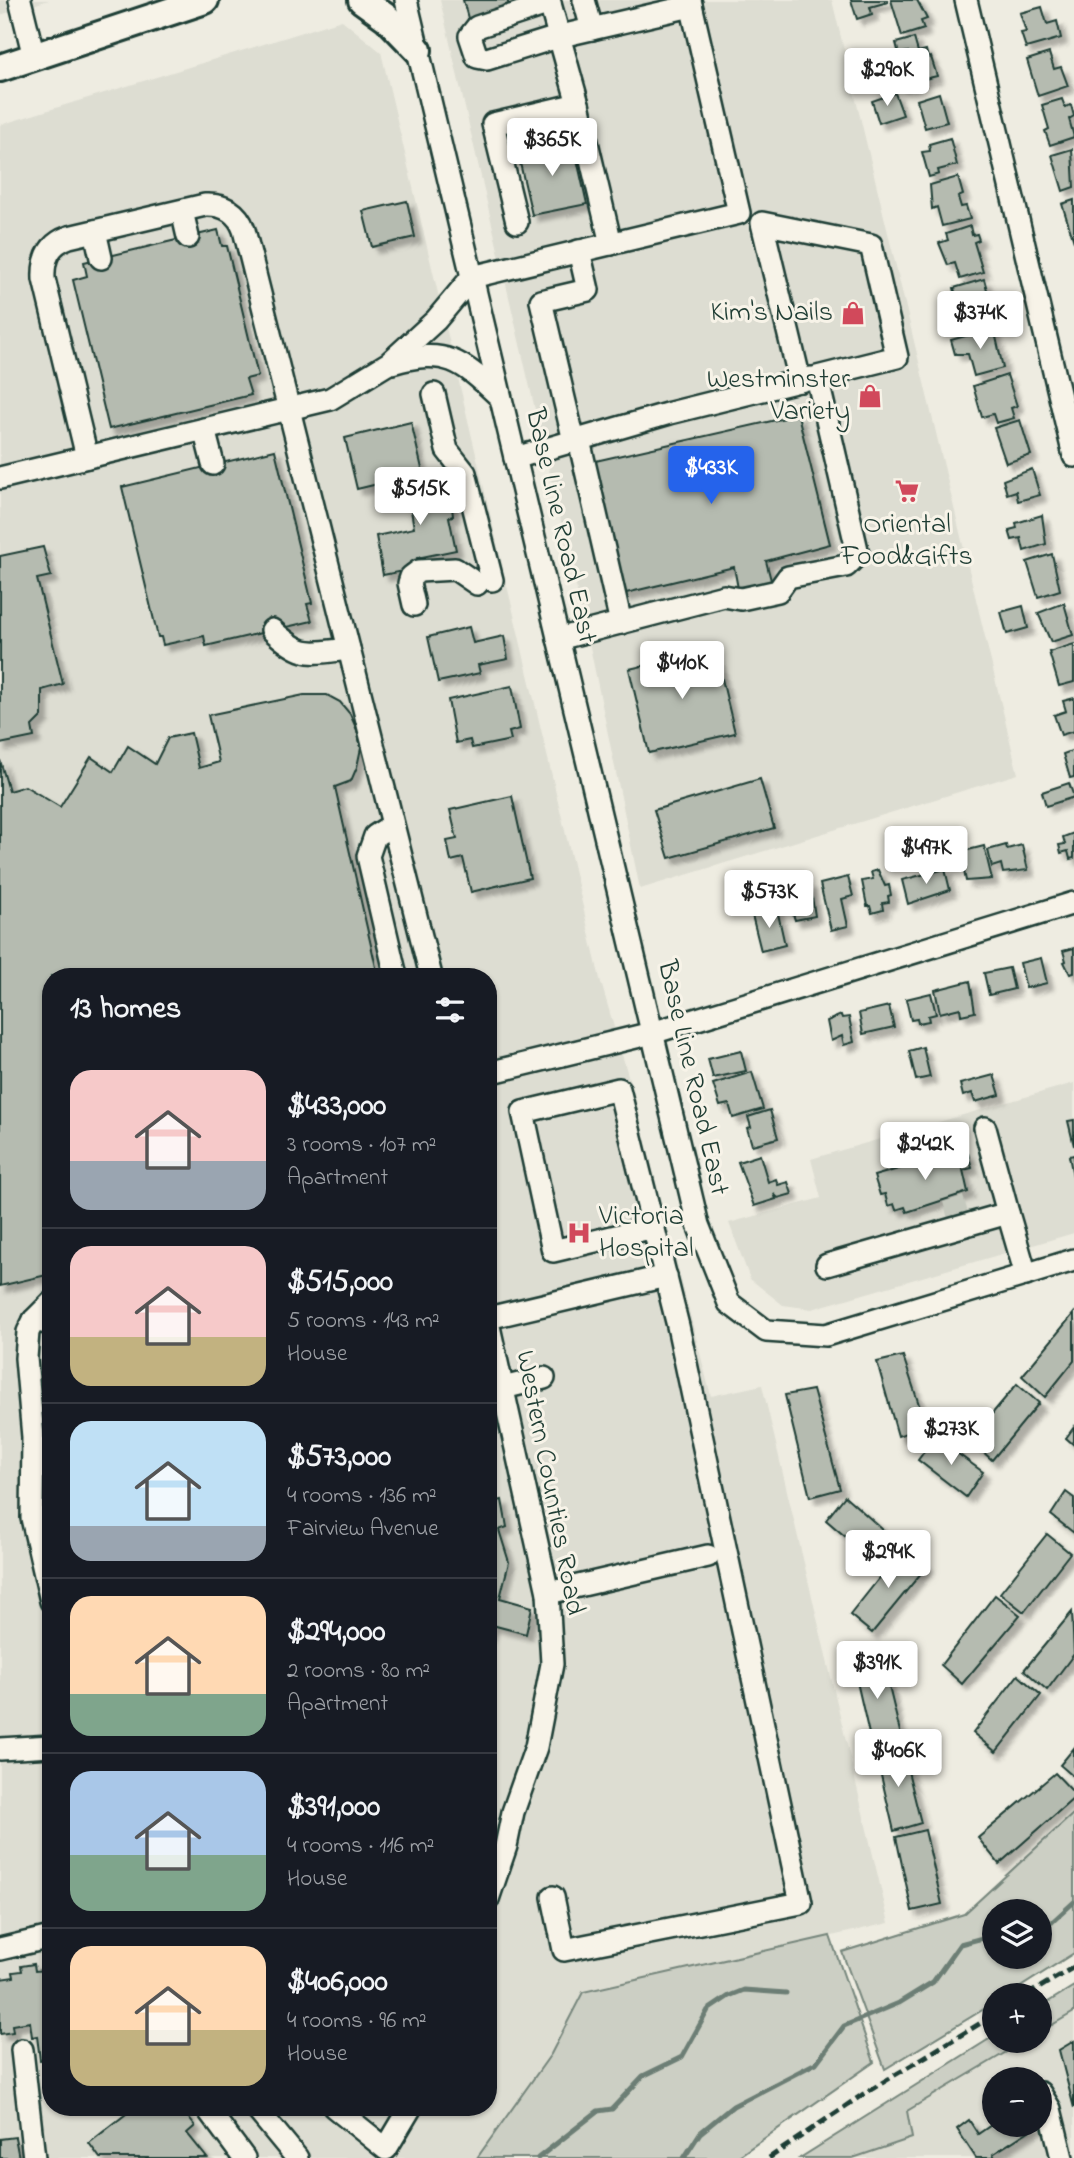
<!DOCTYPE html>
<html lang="en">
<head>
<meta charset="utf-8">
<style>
  :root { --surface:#171b24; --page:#242831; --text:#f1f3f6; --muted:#9ea1a6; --line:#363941; --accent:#2563eb }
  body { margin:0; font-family:"Indie Flower",sans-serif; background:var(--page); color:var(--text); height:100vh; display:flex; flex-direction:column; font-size:26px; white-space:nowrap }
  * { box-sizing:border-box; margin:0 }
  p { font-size:23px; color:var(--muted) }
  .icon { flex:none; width:38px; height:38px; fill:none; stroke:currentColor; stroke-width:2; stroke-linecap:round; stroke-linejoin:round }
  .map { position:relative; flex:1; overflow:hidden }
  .side { position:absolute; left:42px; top:968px; width:455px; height:1148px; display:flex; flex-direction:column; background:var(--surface); border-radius:28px; box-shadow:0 2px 5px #0004 }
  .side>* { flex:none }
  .fabs { position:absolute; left:982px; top:1899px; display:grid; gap:14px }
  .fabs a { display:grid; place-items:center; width:70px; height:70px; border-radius:50%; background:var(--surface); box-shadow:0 2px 5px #0004; font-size:35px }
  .price { position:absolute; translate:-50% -60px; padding:0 16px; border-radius:7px; background:#fff; color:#222; font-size:23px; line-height:46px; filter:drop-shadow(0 2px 4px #0008) }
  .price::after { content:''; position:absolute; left:50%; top:42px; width:21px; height:16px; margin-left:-10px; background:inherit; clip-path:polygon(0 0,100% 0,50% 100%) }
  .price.selected { background:var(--accent); color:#fff }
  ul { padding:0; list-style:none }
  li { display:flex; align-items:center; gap:21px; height:175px; padding:0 28px }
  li+li { border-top:2px solid var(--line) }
  li span { display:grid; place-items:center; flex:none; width:196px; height:140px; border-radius:21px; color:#555 }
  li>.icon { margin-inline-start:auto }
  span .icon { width:84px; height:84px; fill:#fffc; stroke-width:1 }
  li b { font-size:30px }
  h2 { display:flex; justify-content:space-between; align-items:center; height:84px; padding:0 28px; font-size:30px }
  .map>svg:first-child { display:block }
</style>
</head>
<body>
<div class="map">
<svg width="1074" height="2158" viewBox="0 0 1074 2158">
  <defs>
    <filter id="shadow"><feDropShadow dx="6" dy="6" stdDeviation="2" flood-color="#0004"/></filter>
  </defs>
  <rect width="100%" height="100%" fill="#eeece1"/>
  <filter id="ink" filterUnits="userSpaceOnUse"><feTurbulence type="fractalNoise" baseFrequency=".0143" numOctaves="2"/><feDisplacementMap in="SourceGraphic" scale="14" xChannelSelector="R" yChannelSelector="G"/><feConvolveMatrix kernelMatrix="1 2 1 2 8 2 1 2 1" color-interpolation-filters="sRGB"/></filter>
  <g filter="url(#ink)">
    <g fill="#ddddd2" fill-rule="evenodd">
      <path d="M0 0H49L0 15Z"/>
      <path d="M440 0H832L1018 774 640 889 589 642Z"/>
      <path d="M342 20 381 52 600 979 630 1082 711 1396 762 1385 889 1923 583 1992 551 2054 477 2158H0V125ZM51 976H488V2107H51Z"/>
      <path d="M1074 1083V1233L812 1309 783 1305 750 1279 729 1223 821 1198 811 1159Z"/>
      <path d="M1074 2012V2158H853L865 2151 907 2111 1025 2041 1040 2040V2032ZM994 2079H1040V2124H994Z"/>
    </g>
    <g fill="#cccfc4" stroke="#76867c" stroke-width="2" fill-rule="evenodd">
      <path d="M1074 1813V1953L1008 1995H994V2003L885 2069 842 1952 964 1914ZM1040 1911V1956H994V1911Z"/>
      <path d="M830 1936 874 2062 736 2158H477L551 2054 583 1992Z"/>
      <path d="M1074 1986V2012L1040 2032V2007Z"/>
      <path d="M994 2036V2040L1025 2041 907 2111 912 2138 853 2158H800Z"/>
    </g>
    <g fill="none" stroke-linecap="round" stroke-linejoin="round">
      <g stroke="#6c7e74" stroke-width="5">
        <path d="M1040 1933 1074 1902"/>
        <path d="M538 2158 598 2111 612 2109 643 2076 682 2057 708 2010 729 1996 744 1990 786 1993"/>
        <path d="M684 2158 700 2133 733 2106 816 2063 844 2026 899 2003 933 1982 960 1944 994 1935"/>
      </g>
    </g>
    <g fill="#b5bbb0" stroke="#1f3d34" stroke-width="2" filter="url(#shadow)">
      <path d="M463 0H507L511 10 469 22Z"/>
      <path d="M851 0H888V2L870 7 872 14 857 19Z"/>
      <path d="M891 0H917L927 19 921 21 924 29 902 36Z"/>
      <path d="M1042 7 1047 24 1057 21 1061 38 1026 48 1021 33 1026 32 1020 13Z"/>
      <path d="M914 38 918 52 926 50 928 58 931 57 937 76 900 85 898 76 909 73 904 56 909 55 908 52 899 54 896 43Z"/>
      <path d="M1049 53 1054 69 1061 67 1068 86 1038 96 1027 60Z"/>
      <path d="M895 93 903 115 879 123 872 101Z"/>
      <path d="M939 93 947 122 925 128 917 100Z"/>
      <path d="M1062 99 1065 107 1071 105 1074 116 1069 119 1074 137 1050 145 1045 131 1049 129 1042 105Z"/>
      <path d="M950 138 957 165 938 170 939 174 929 177 922 152 930 151 929 144Z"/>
      <path d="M557 140 558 150 574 146 587 204 532 215 517 150Z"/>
      <path d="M1072 149 1074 187 1063 191 1052 155Z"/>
      <path d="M958 177 963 195 958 197 961 207 966 206 970 219 942 226 937 207 932 209 930 185Z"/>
      <path d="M1074 200V242L1062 204Z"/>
      <path d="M407 201 415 237 372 247 363 211Z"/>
      <path d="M970 226 972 235 977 234 979 240 974 242 983 272 960 279 955 263 948 265 939 243 948 240 946 234Z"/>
      <path d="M218 230 222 246H227L258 376 246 379 251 395 109 429 73 280 87 276 84 262Z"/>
      <path d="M984 279 993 311 972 318 966 297 957 300 954 288Z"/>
      <path d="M994 328 1003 368 974 376 968 354H955L951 340Z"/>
      <path d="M1007 375 1017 406 1011 408 1014 418 996 423 993 414 982 417 973 386Z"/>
      <path d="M798 415 830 544 766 561 772 584 739 594 734 567 622 594 591 462Z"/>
      <path d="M1020 420 1031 455 1006 463 994 428Z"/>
      <path d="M411 422 423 473 357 489 345 438Z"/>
      <path d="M275 450 312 603 307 604 312 621 206 646 204 636 163 645 161 637H158L122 487Z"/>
      <path d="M1032 469 1040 495 1018 501 1016 491 1007 494 1003 480Z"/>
      <path d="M440 473 444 491 450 490 453 516 449 517 456 550 417 558 418 563 407 565 408 570 383 575 376 536 414 528 406 480Z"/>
      <path d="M1042 515 1046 544 1024 551 1021 538 1012 540 1009 530 1017 528 1016 523Z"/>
      <path d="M43 547 51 576 37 579 63 684 42 690V716L32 726 34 737 0 744V556Z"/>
      <path d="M1052 554 1060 590 1038 597 1027 562Z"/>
      <path d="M1064 603 1073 635 1051 642 1038 613Z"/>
      <path d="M1023 606 1028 628 1007 634 1001 612Z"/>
      <path d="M469 627 473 643 504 636 508 659 478 665 480 673 438 682 428 637Z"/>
      <path d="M1074 644V682L1059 686 1049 652Z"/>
      <path d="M715 650 735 733 649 753 629 669Z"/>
      <path d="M512 686 520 729 509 732 511 740 472 748 470 740 456 743 448 700Z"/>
      <path d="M304 695H327L340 702 350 714 357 730 361 748 357 767 351 781 335 787 378 976H51V1274L0 1286V760L9 791 25 786 60 807 91 757 113 772 128 746 155 764 168 738 191 733 199 768 219 762 208 715Z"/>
      <path d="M1074 698V731L1061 735 1054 715 1066 711 1063 701Z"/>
      <path d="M1074 750V777L1070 778 1063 754Z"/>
      <path d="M760 779 774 828 669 858 654 810Z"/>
      <path d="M1069 783 1074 797 1046 806 1042 792Z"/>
      <path d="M512 796 530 878 471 892 463 858 451 861 447 841 457 839 450 810Z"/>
      <path d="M1074 833V858L1070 859 1068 851 1061 853 1059 845 1065 844 1063 837Z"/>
      <path d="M1006 845 1007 849 1022 845 1028 870 1003 873 1001 864 992 867 988 850Z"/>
      <path d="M984 846 992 879 966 881 960 852Z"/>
      <path d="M945 869 950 890 908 904 902 880Z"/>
      <path d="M878 870 885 886 889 885 891 895 888 896 889 902 882 903 883 910 872 913 870 906H867L862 881 873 879 871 872Z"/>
      <path d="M848 877 853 896 842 899 848 926 831 930 820 884Z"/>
      <path d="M810 884 815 916 795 920 785 890Z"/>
      <path d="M777 909 785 945 761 951 752 915Z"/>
      <path d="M1074 948V973L1070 974 1064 962 1066 961 1063 951Z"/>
      <path d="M1041 958 1047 983 1026 988 1020 963Z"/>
      <path d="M1009 968 1014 989 989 995 984 973Z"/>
      <path d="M970 981 975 1012 961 1015 960 1008 940 1013 935 990Z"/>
      <path d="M931 993 936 1014 928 1016 929 1021 918 1023 917 1019 911 1020 906 999Z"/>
      <path d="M889 1006 894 1027 863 1034 859 1013Z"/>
      <path d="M841 1015 842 1018 849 1017 854 1042 844 1045 842 1036 831 1041 827 1021Z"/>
      <path d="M923 1047 930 1077 916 1080 909 1051Z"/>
      <path d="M741 1051 746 1071 713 1078 708 1059Z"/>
      <path d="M752 1072 763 1109 733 1118 729 1104 720 1106 713 1084Z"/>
      <path d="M994 1075 1000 1095 975 1102 972 1093 963 1096 960 1084Z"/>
      <path d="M770 1110 778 1138 752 1145 747 1128 751 1127 748 1117Z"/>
      <path d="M1074 1120V1146L1068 1121Z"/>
      <path d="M960 1151 962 1155 968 1153 972 1168 963 1170 968 1192 907 1212 905 1207 896 1210 894 1204 888 1206 885 1194 880 1195 874 1176Z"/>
      <path d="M760 1155 768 1182 776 1179 778 1185 788 1182 792 1194 778 1198 774 1194 776 1199 754 1206 738 1162Z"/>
      <path d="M1074 1155V1181L1069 1156Z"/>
      <path d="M1074 1313V1361L1045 1397 1022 1376Z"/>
      <path d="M903 1356 926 1426 898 1436 877 1362Z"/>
      <path d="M1017 1384 1039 1403 992 1460 970 1440Z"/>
      <path d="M813 1390 840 1489 810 1497 785 1395Z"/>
      <path d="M1074 1427V1445L1066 1438Z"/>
      <path d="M935 1437 983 1472 966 1497 918 1460Z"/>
      <path d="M1066 1492 1074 1498V1533L1051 1515Z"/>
      <path d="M845 1496 891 1537 873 1560 826 1520Z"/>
      <path d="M502 1500 507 1527 499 1530 509 1562 500 1598 532 1607 526 1634 492 1625 488 1637V1503Z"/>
      <path d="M1047 1534 1070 1553 1024 1612 1000 1593Z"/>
      <path d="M904 1547 927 1566 872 1633 850 1615Z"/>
      <path d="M995 1595 1020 1615 962 1684 941 1665Z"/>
      <path d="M1072 1612 1074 1654 1047 1690 1024 1670Z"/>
      <path d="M881 1654 902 1740 872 1747 852 1660Z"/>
      <path d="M1018 1675 1041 1695 996 1752 973 1733Z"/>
      <path d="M902 1747 921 1823 894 1831 876 1754Z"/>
      <path d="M1074 1748V1777L1060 1765Z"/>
      <path d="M1055 1773 1074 1793V1798L999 1864 978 1838Z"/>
      <path d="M925 1830 942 1904 912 1911 896 1837Z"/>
      <path d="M51 1963V2059L40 2060 37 2036 32 2037 30 2022 12 2025 13 2032 0 2034V1979L14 1977 13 1972 22 1971 21 1966 34 1964 35 1971 46 1970V1964Z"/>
      <path d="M1074 2041V2108L1059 2050Z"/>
      <path d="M135 2107H180L195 2126 187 2133 207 2158H100L89 2143Z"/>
      <path d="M1040 2116 1043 2122 993 2154 995 2158H976L957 2129 969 2120 978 2134 994 2123 1040 2124Z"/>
      <path d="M15 2137 19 2158H0V2139Z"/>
    </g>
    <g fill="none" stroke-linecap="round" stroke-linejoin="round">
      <path stroke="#c5c9be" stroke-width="21" stroke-dasharray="21 10" stroke-linecap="butt" d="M946 1212 966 1206"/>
      <g stroke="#1f3d34" stroke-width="26">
        <g id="minor">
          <path d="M20 0 34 57"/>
          <path d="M406 0 698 1225 729 1303 766 1331 826 1335 1074 1260"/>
          <path d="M549 0 578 104 611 244"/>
          <path d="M584 0 592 29"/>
          <path d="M966 0 1074 456"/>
          <path d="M550 3 477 27 470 36 477 57 487 59 561 36 691 6"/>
          <path d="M182 211 188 237"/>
          <path d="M517 222 493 124 578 104"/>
          <path d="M95 231 101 258"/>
          <path d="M392 363C446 347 462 361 500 397"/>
          <path d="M434 394 447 450 465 473 492 580"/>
          <path d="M204 429 213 464"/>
          <path d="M579 440 621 623"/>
          <path d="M574 441 541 301 588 290 579 251"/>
          <path d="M87 457 44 279C43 259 49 244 69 237L205 205C224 204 238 212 244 230L431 976"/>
          <path d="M515 458 670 413 811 378"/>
          <path d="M0 478 330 399 389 363 436 320 472 277 739 213 690 0"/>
          <path d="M414 605 409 583 411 577 419 571 455 569 477 584"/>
          <path d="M272 630C304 659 309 653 349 649"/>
          <path d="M558 639 724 596 741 599 778 591 788 577 846 566 858 554 817 377 897 357 871 245 762 223 800 381"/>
          <path d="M392 825 375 836 368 856 396 976"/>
          <path d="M488 1073 652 1033 1074 903"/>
          <path d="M1008 1213 1026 1275"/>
          <path d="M827 1265 1008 1213 985 1128"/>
          <path d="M488 1318 666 1276"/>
          <path d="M34 1320 51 1303"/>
          <path d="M488 1322 548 1593 552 1664 536 1747 513 1812 506 1846 488 1899"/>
          <path d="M51 1324 34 1320 28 1332 26 1358 33 1437 32 1518 51 1601"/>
          <path d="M503 1388 544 1378"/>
          <path d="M548 1593 708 1556"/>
          <path d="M0 1749 51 1746"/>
          <path d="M553 1897 564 1950 801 1903 678 1326 619 1089 523 1112 553 1251 654 1227"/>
          <path d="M0 1949 51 1937"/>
          <path d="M22 2050 34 2158"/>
          <path d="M1040 2093 1050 2109 1062 2158"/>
          <path d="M206 2107 244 2158"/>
          <path d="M255 2107 297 2158"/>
          <path d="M334 2107 386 2149 411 2107"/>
        </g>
      </g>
      <g stroke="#1f3d34" stroke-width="32">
        <g id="major">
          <path d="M362 0 387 18 418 50"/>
          <path d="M0 68 205 0"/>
        </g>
      </g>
      <use href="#minor" stroke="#f7f3e8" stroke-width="21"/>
      <use href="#major" stroke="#f7f3e8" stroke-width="26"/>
      <g stroke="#1f3d34" stroke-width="5" stroke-dasharray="10 5" stroke-linecap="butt">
        <path d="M1027 1995 1074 1967"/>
        <path d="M769 2158 862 2095 994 2015"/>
      </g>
    </g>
  </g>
  <defs>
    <g id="shop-bare" transform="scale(1.89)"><path d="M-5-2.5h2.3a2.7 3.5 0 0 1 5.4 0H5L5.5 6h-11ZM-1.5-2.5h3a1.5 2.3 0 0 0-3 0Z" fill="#d1495b" stroke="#f7f3e8" stroke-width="2.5" paint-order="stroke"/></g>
    <g id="supermarket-bare" transform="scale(1.89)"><path d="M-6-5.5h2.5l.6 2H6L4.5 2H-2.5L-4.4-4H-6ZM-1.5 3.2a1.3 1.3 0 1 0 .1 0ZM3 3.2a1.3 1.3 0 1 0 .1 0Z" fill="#d1495b" stroke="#f7f3e8" stroke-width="2.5" paint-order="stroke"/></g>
    <g id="hospital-bare" transform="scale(1.89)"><path d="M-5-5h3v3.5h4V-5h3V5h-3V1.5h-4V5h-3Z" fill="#d1495b" stroke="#f7f3e8" stroke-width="2.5" paint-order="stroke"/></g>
  </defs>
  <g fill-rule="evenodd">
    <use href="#shop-bare" x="853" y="313"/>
    <use href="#shop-bare" x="870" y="396"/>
    <use href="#supermarket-bare" x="907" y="491"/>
    <use href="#hospital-bare" x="579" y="1233"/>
  </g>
  <g text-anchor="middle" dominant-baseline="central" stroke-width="6" stroke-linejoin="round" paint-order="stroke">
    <g font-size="28" fill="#1f3d34" stroke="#f7f3e8" text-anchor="end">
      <text x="833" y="313">Kim's Nails</text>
      <text x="850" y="380">Westminster<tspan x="850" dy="32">Variety</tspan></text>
      <text x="907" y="525" text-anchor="middle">Oriental<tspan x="907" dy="32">Food&amp;Gifts</tspan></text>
      <text x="599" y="1217" text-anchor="start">Victoria<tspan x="599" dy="32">Hospital</tspan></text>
    </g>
    <g font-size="28" fill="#1f3d34" stroke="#f7f3e8">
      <text transform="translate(560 526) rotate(77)">Base Line Road East</text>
      <text transform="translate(692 1078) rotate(77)">Base Line Road East</text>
      <text transform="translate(549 1483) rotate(79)">Western Counties Road</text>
    </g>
  </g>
</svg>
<div class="fabs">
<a><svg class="icon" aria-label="layers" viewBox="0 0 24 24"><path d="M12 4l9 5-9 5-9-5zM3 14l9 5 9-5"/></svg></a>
<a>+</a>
<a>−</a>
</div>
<b class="price" style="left:887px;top:108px">$290K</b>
<b class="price" style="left:552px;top:178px">$365K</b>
<b class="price" style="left:980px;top:351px">$374K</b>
<b class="price selected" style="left:711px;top:506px">$433K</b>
<b class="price" style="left:420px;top:527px">$515K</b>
<b class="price" style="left:682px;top:701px">$410K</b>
<b class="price" style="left:926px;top:886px">$497K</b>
<b class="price" style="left:769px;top:930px">$573K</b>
<b class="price" style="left:925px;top:1182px">$242K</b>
<b class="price" style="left:951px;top:1467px">$273K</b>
<b class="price" style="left:888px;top:1590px">$294K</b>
<b class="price" style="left:877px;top:1701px">$391K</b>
<b class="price" style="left:898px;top:1789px">$406K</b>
<section class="side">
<h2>13 homes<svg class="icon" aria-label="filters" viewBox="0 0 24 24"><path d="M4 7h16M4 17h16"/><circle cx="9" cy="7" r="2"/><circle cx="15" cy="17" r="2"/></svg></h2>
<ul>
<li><span style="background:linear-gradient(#f6c9c9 65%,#9aa5b1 0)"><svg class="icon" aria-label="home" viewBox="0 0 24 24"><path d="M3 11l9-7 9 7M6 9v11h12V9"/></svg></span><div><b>$433,000</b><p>3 rooms · 107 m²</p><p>Apartment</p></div></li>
<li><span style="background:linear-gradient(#f6c9c9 65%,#c2b280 0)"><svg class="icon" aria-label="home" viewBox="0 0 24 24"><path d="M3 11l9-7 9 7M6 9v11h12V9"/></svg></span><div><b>$515,000</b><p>5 rooms · 143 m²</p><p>House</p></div></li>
<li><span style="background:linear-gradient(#bfe0f5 75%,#9aa5b1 0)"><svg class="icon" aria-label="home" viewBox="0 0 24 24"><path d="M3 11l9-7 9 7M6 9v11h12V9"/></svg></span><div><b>$573,000</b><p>4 rooms · 136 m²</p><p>Fairview Avenue</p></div></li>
<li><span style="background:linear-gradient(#ffd9b3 70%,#7fa58c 0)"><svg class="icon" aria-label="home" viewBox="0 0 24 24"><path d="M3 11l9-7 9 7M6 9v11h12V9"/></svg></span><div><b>$294,000</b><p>2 rooms · 80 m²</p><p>Apartment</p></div></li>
<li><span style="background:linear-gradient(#a9c7e8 60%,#7fa58c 0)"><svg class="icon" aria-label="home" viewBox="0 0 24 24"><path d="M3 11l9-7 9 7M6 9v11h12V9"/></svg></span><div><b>$391,000</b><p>4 rooms · 116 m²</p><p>House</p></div></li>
<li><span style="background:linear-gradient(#ffd9b3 60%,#c2b280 0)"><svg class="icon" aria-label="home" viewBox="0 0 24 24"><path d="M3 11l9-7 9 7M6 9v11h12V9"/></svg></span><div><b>$406,000</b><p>4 rooms · 96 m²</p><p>House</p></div></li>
</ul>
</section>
</div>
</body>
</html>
